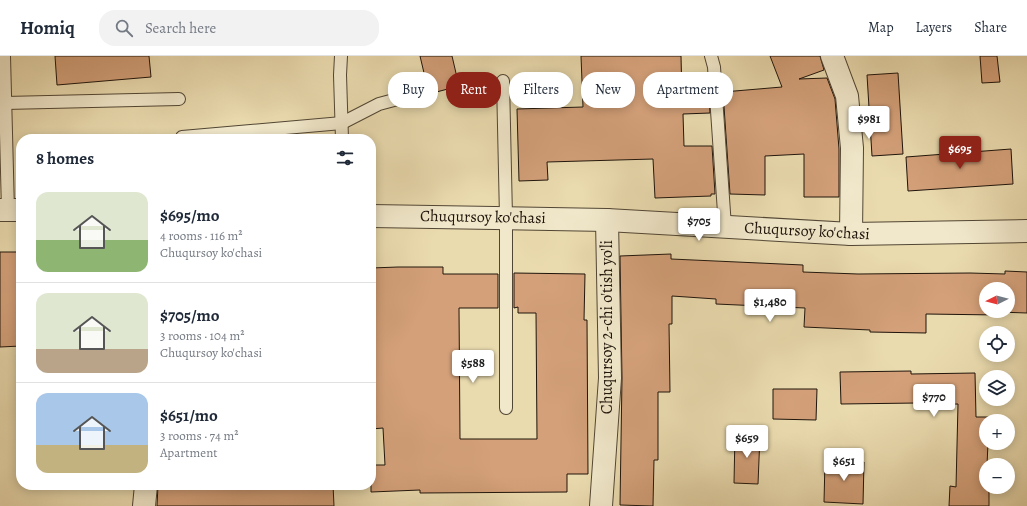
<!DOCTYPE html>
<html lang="en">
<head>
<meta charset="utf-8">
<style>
  :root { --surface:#fff; --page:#f2f2f3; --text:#1f2937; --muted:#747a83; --line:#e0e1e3; --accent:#8f2418 }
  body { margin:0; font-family:Alegreya,serif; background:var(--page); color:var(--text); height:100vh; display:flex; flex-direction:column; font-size:15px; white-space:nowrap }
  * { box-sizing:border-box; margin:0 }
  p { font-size:13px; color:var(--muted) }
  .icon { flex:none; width:22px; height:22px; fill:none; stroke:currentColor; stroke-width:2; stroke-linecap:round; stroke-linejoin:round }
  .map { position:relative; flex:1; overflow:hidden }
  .side { position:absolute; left:16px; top:78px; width:360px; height:356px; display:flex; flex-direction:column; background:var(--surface); border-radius:16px; box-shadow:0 2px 10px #0003 }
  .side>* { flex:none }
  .guide { position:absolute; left:388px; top:16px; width:380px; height:36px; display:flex; gap:8px }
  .needle { width:26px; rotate:264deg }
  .tools { position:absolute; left:979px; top:226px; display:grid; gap:8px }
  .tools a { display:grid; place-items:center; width:36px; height:36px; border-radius:50%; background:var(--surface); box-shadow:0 2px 10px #0003; font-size:20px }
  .price { position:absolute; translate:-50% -34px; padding:0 9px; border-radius:4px; background:#fff; color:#222; font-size:13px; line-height:26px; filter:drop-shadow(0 1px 2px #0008) }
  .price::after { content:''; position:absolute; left:50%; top:24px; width:12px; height:9px; margin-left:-6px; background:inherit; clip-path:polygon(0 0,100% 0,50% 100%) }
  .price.on { background:var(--accent); color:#fff }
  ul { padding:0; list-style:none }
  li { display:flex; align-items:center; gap:12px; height:100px; padding:0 20px }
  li+li { border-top:1px solid var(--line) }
  li span { display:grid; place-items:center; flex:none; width:112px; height:80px; border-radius:12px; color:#555 }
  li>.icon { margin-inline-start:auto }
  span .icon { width:48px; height:48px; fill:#fffc; stroke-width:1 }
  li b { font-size:17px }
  h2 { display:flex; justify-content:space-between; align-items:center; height:48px; padding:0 20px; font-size:17px }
  .pill { padding:0 14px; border-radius:16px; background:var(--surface); box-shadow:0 2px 10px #0003; font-size:14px; line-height:36px }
  .pill.on { background:var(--accent); color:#fff }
  header { display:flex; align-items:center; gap:24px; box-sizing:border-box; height:56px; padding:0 20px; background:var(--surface); border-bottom:1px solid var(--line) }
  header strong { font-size:19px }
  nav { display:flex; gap:22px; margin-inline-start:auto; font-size:14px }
  .search { width:280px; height:36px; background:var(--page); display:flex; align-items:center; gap:10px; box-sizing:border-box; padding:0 14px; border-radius:16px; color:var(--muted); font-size:15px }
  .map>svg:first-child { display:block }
</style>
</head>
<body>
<header>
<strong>Homiq</strong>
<div class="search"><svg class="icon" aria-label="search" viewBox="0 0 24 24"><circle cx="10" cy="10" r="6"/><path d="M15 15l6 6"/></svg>Search here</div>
<nav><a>Map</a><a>Layers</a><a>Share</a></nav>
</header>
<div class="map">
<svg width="1027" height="450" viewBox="0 0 1027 450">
  <rect width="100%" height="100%" fill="#eadbaf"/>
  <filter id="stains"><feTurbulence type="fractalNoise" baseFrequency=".005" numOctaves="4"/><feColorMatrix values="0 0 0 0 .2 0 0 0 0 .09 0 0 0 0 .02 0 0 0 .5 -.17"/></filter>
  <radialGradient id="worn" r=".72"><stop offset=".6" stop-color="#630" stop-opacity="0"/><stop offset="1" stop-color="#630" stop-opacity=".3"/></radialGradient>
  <g fill="#d3a079" stroke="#1e140b" fill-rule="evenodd">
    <path d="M55 0H149L151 21 57 29Z"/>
    <path d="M420 0H452L459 30 429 38Z"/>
    <path d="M581 0H681L682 41 709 40 710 57 683 58 684 90H712L715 138H711V140L655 142 653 103 547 106 548 124 519 125 517 53 583 51Z"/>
    <path d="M770 0H820L824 14 799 23 827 22 835 43 839 93V141H804V98L765 100V139L730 138 723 36 782 31Z"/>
    <path d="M980 0H997L1000 26 982 27Z"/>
    <path d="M898 17 903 98 872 100 867 19Z"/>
    <path d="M1011 93 1013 128 908 135 906 101Z"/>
    <path d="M0 196H21V290L0 291Z"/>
    <path d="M671 198V203L803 209V216L858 218 970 217 1005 218V215L1027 216V257L998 256V259L926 258V277L870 276V274L804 271 805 252 716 248V243L672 240V268H669L670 336H658V404H654L653 450 620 449 622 322 620 200ZM986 233H1008V255H986Z"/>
    <path d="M398 211H443V218H498V252H459L460 383H537L536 257H518V251L514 252V217L585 218 584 264H587L588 418H567V436L420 437V434L371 436V409H385L383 372 371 373V212Z"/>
    <path d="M911 315V318L975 317 976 361H989V365H986V387H988L986 431 989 432V450H949L950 430 956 431 958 348 917 349V347L841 348 840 316Z"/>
    <path d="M773 333H817L816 364 773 363Z"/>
    <path d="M735 378 760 379 758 428 734 427Z"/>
    <path d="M825 405 864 406 863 448 824 446Z"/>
    <path d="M158 429H333L334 450H157Z"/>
  </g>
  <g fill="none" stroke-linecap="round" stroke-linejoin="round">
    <g stroke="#514634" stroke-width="14">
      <g id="service">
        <path d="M4 0 8 154"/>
        <path d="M341 0 340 19 342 83"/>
        <path d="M711 0 714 11 725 171"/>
        <path d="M503 25 506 161V352"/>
        <path d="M5 47 179 43"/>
        <path d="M182 81 342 67 379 48 409 40"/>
      </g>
    </g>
    <g stroke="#514634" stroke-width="24">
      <g id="minor">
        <path d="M832 0 847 40 852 92 851 178"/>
        <path d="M144 450 146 429"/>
        <path d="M601 450 610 322 607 164"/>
      </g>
    </g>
    <g stroke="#514634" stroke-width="24">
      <g id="tertiary">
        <path d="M0 154H21"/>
        <path d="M371 160 607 164 851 178 1027 175"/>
      </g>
    </g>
    <use href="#service" stroke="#f1e8cb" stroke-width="12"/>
    <use href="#minor" stroke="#f1e8cb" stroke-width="22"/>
    <use href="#tertiary" stroke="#f1e8cb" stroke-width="22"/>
  </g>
  <g text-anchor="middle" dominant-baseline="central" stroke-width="3" stroke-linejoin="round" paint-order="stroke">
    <g font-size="16" fill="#1e140b" stroke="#f1e8cb">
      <text transform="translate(483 161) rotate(1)">Chuqursoy ko'chasi</text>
      <text transform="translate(807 175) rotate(3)">Chuqursoy ko'chasi</text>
      <text transform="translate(607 271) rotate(-90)">Chuqursoy 2-chi o'tish yo'li</text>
    </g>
  </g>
  <rect width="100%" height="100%" filter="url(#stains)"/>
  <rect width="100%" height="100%" fill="url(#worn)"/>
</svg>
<div class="tools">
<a><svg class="needle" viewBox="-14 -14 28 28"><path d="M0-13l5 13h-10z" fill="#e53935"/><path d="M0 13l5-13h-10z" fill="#747a83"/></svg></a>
<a><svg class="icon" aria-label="locate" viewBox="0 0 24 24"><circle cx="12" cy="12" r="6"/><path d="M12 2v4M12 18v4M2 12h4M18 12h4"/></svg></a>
<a><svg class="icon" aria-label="layers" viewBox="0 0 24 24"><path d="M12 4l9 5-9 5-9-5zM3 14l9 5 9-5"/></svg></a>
<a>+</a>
<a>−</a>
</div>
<b class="price" style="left:869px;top:84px">$981</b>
<b class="price on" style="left:960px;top:114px">$695</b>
<b class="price" style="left:699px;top:186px">$705</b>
<b class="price" style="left:770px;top:267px">$1,480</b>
<b class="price" style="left:473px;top:328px">$588</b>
<b class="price" style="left:934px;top:362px">$770</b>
<b class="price" style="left:747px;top:403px">$659</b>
<b class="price" style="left:844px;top:426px">$651</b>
<div class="guide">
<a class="pill">Buy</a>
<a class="pill on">Rent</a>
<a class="pill">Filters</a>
<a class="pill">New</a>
<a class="pill">Apartment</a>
</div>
<section class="side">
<h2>8 homes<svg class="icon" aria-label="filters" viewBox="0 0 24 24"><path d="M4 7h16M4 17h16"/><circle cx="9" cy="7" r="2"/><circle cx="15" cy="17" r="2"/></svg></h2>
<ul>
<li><span style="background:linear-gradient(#dfe7d0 60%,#8fb573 0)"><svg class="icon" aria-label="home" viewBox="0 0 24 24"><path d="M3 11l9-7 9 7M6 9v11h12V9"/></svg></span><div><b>$695/mo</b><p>4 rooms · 116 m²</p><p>Chuqursoy ko'chasi</p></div></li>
<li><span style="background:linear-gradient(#dfe7d0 70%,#b9a48a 0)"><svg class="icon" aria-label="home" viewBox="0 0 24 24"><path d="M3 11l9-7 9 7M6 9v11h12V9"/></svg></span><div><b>$705/mo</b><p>3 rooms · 104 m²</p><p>Chuqursoy ko'chasi</p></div></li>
<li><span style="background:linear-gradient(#a9c7e8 65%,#c2b280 0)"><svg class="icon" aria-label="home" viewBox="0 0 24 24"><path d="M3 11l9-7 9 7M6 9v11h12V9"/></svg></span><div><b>$651/mo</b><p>3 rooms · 74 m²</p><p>Apartment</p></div></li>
</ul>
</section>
</div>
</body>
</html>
